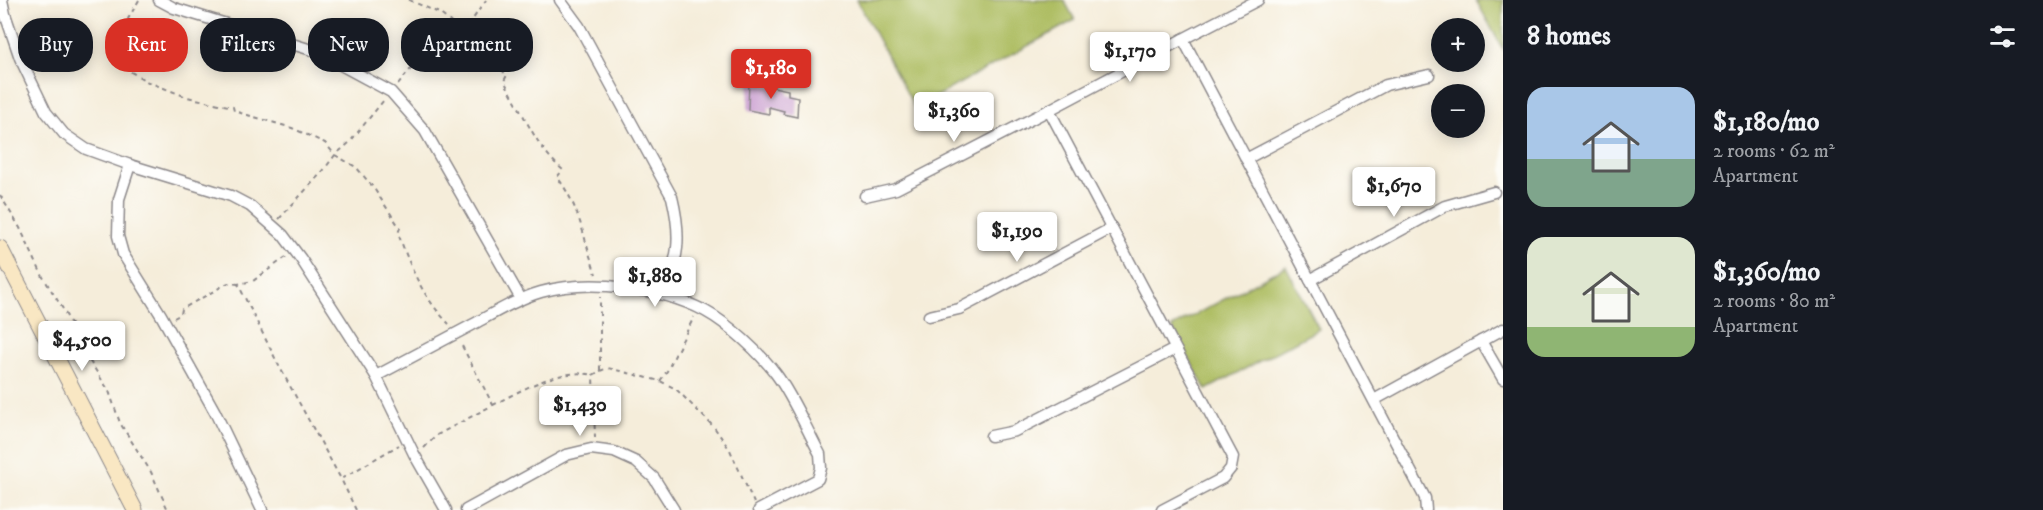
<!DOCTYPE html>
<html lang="en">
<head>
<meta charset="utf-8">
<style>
  :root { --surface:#171b24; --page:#20242c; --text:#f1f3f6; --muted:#9ea1a6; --accent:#d93025 }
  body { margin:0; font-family:"IM FELL DW Pica",serif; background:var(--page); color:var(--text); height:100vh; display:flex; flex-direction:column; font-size:22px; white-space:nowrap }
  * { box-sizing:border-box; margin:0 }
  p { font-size:20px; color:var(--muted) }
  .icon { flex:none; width:33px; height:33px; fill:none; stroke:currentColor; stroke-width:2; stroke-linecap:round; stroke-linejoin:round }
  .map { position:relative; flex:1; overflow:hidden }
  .details { display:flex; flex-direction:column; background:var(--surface); width:540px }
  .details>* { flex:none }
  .top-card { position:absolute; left:18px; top:18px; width:570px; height:54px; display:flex; gap:12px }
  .buttons { position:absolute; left:1431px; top:18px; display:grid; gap:12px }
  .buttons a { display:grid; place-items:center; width:54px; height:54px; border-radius:50%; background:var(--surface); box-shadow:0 3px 15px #0003; font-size:30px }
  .price { position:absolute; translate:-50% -51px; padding:0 14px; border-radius:6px; background:#fff; color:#222; font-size:20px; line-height:39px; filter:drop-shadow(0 2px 3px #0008) }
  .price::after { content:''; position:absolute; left:50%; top:36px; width:18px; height:14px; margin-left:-9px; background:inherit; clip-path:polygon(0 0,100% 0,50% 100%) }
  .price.selected { background:var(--accent); color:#fff }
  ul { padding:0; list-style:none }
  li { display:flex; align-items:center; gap:18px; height:150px; padding:0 24px }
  li span { display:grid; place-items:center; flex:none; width:168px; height:120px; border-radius:18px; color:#555 }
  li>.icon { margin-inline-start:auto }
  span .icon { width:72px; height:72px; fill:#fffc; stroke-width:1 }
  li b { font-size:26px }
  h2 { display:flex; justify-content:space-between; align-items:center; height:72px; padding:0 24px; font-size:26px }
  .chip { padding:0 21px; border-radius:24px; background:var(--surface); box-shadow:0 3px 15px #0003; font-size:21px; line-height:54px }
  .chip.selected { background:var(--accent); color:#fff }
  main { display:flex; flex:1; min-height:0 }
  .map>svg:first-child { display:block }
</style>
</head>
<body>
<main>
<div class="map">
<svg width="1503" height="510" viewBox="0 0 1503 510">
  <rect width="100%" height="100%" fill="#fdfcf7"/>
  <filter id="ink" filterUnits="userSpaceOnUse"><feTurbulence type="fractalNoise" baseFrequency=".0167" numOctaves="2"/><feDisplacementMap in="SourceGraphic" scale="12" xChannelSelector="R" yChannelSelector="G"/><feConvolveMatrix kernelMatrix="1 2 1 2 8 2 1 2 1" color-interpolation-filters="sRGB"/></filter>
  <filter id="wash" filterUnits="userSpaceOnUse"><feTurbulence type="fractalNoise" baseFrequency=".008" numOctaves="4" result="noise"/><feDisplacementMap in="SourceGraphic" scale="24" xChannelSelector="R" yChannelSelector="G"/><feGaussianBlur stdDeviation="1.35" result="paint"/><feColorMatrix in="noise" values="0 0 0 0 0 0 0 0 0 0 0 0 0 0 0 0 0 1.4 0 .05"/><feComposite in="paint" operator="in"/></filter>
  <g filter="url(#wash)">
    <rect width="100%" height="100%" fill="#f5edda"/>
    <g fill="#acbc5f" stroke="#676f4d" stroke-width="1.5">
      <path d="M857 0H1064L1075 20 915 108Z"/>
      <path d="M1476 0H1503V50Z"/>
      <path d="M1286 266 1319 329 1206 390 1172 327Z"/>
    </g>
    <g id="blocks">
      <path fill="#c594cd" d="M749 82 788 90V95L798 97 797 117 783 114 784 111 769 107V114L748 110Z"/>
    </g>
  </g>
  <g filter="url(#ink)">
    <use href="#blocks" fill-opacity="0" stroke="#8c888a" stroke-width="1.5"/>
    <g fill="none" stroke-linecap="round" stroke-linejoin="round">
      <g stroke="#8c888a" stroke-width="13">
        <g id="minor">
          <path d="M2 0 5 14 20 58 46 112 64 134 86 149 130 165 231 196 250 206 283 235 301 259 376 376 414 454 446 510"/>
          <path d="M159 0 174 8 315 51 391 92 425 131 521 299"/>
          <path d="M560 0 579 26 672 197C681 234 681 264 658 294"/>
          <path d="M1183 39 1258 0"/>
          <path d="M1246 159 1386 85 1429 75"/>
          <path d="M130 165 119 199 118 236 123 254 161 315 215 412 262 510"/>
          <path d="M865 196 896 189 1049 110"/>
          <path d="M1310 280 1445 206 1494 192"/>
          <path d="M929 316 959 309 1112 228"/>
          <path d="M1481 341 1503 379"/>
          <path d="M376 376C408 359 440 342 472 325 494 313 517 299 541 292 590 278 661 288 705 311 729 324 760 353 776 374 792 395 807 430 820 454L821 468 818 479 759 510"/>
          <path d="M1374 400 1503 329"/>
          <path d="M991 436 1015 431 1175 349"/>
          <path d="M466 510 566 455 591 449 614 452 636 462 654 478 674 510"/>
          <path d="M1162 510 1223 478 1231 468 1233 457 1049 110 1183 39 1425 498 1426 510"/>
        </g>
      </g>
      <g stroke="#8c888a" stroke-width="17">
        <path id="secondary" d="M0 248 135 510"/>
      </g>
      <g stroke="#8c888a" stroke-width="2" stroke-dasharray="4.5 4.5" stroke-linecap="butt">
        <path d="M139 0 110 50 114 62 148 82 187 97 233 107 234 111 292 128 325 143 335 155 356 167 373 187 400 228 398 233C411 269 422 296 449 324"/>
        <path d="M409 0 439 13 447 19 507 75 504 81C523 111 535 147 563 170L557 177C581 208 583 239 596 274"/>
        <path d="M398 85 442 30 466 29 486 0"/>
        <path d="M0 195 20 228 43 277 63 309 89 360 109 391 120 423 151 472 168 510"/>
        <path d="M279 219 323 171 335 155 349 143 384 100"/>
        <path d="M286 257 253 281 238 284 279 366 341 479"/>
        <path d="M174 318 181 314 182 309 228 283 238 284"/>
        <path d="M600 371 608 368 660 381 676 389 714 427 730 450 754 503"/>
        <path d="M660 381 667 371 694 317"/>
        <path d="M493 405C522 390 560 367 593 375"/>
        <path d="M595 438 593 375 600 371V297"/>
        <path d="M424 448 437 435 493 405 461 344"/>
        <path d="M356 510 341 479 399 445"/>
      </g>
      <use href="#minor" stroke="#fff" stroke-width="10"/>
      <use href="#secondary" stroke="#f9e7c3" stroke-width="15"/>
    </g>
  </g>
</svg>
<div class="buttons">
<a>+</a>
<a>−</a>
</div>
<b class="price" style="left:1130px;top:83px">$1,170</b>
<b class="price selected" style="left:771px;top:100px">$1,180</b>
<b class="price" style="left:954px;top:143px">$1,360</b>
<b class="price" style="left:1394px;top:218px">$1,670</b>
<b class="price" style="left:1017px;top:263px">$1,190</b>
<b class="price" style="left:655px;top:308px">$1,880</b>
<b class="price" style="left:82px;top:372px">$4,500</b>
<b class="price" style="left:580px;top:437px">$1,430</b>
<div class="top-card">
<a class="chip">Buy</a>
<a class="chip selected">Rent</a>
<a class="chip">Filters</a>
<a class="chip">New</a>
<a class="chip">Apartment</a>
</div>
</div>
<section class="details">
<h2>8 homes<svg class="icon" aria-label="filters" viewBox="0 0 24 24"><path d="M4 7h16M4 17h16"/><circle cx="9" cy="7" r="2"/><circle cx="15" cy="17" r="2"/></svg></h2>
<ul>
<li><span style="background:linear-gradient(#a9c7e8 60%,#7fa58c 0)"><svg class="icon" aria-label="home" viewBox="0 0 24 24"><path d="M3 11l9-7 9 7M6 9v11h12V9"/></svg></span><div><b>$1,180/mo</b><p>2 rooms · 62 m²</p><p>Apartment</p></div></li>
<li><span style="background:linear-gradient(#dfe7d0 75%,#8fb573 0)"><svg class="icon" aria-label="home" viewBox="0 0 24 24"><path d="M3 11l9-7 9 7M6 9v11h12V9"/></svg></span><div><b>$1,360/mo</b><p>2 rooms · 80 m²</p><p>Apartment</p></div></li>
</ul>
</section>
</main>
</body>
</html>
